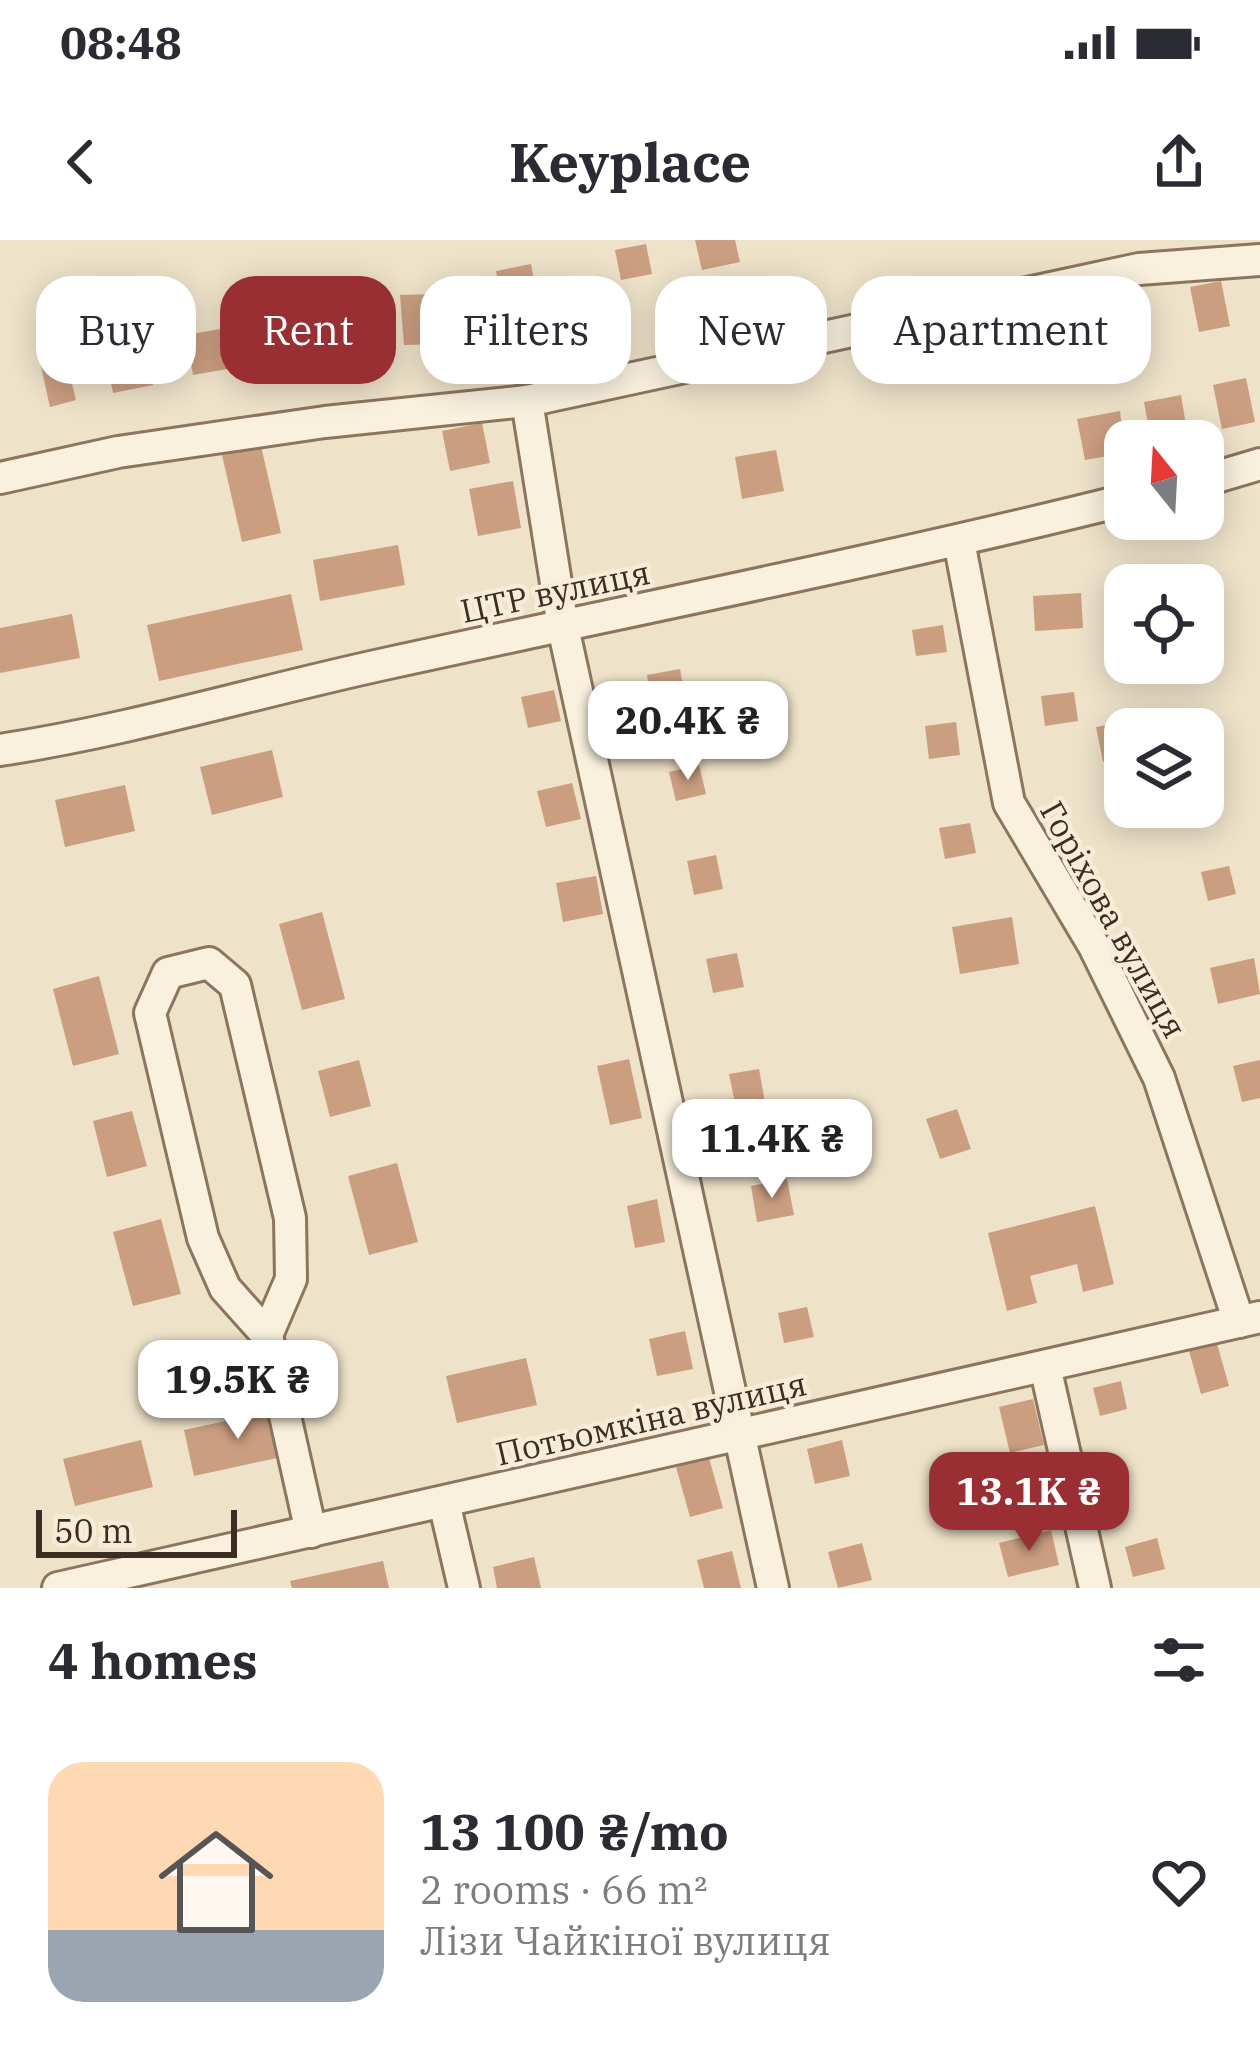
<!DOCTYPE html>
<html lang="en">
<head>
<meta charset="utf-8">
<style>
  :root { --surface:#fff; --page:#f2f2f3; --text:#2b2b33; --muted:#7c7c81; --line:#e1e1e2; --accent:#992f32 }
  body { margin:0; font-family:"IBM Plex Serif",serif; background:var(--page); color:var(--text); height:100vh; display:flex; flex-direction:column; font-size:45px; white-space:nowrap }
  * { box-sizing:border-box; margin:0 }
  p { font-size:39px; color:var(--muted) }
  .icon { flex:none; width:66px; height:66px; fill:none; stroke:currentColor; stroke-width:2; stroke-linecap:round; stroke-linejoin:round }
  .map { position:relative; height:1348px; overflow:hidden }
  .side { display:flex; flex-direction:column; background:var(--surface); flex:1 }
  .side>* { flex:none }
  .banner { position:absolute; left:36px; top:36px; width:1188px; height:108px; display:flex; gap:24px }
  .needle { width:78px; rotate:342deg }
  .tools { position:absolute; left:1104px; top:180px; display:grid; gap:24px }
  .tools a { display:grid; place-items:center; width:120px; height:120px; border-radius:24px; background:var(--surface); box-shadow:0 6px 30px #0003; font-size:60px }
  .scale { position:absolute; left:36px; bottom:30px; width:201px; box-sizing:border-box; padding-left:12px; border:6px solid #3b2d21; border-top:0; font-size:33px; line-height:42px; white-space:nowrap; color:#3b2d21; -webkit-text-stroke:9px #f6edd9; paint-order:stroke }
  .price { position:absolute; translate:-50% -102px; padding:0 27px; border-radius:24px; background:#fff; color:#222; font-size:39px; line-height:78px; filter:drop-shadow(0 3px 6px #0008) }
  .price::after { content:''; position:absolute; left:50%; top:72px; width:36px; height:27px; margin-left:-18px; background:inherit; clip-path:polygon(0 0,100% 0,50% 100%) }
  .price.current { background:var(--accent); color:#fff }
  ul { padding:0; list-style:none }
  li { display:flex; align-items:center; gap:36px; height:300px; padding:0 48px }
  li+li { border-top:3px solid var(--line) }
  li span { display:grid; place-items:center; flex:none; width:336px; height:240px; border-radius:36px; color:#555 }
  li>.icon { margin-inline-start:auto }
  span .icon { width:144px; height:144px; fill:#fffc; stroke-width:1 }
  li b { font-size:51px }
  h2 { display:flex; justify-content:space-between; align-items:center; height:144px; padding:0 48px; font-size:51px }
  .pill { padding:0 42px; border-radius:36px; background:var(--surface); box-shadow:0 6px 30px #0003; font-size:42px; line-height:108px }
  .pill.current { background:var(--accent); color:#fff }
  .status { display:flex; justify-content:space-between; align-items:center; height:84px; padding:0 60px; background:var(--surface); direction:ltr }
  .status svg { height:33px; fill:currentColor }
  header { display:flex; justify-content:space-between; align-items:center; height:156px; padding:0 48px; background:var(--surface); font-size:54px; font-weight:700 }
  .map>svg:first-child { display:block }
</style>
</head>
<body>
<div class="status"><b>08:48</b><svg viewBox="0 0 49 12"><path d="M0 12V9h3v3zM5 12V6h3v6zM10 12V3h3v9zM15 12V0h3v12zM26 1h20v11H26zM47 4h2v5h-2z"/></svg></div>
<header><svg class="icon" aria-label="back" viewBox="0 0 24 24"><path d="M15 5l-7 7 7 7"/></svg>Keyplace<svg class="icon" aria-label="share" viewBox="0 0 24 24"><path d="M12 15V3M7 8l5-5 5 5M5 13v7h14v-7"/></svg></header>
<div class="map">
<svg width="1260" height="1348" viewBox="0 0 1260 1348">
  <rect width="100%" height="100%" fill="#eee2c9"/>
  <g fill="#cb9e80">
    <path d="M695 0H735L740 22 702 30Z"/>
    <path d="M646 4 652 34 621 40 615 10Z"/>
    <path d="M531 24 538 59 503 66 496 31Z"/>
    <path d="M1221 41 1230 86 1199 92 1190 47Z"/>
    <path d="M435 54 442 104 404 105 400 55Z"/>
    <path d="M1084 69 1091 102 1049 111 1042 77Z"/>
    <path d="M370 75 377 120 335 129 326 81Z"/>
    <path d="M284 82 290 114 257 120 251 89Z"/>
    <path d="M226 88 233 128 193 135 186 95Z"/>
    <path d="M143 95 153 145 113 153 103 103Z"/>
    <path d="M65 116 76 160 50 167 40 122Z"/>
    <path d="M1246 138 1255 182 1222 189 1213 145Z"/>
    <path d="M1181 155 1188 198 1151 201 1144 162Z"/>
    <path d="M1120 171 1125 213 1085 220 1077 179Z"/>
    <path d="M482 183 490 223 450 231 442 191Z"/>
    <path d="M261 206 281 293 242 302 222 215Z"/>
    <path d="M776 210 784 251 742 259 735 217Z"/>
    <path d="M513 241 521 288 478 296 469 249Z"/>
    <path d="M398 305 405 345 320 361 313 320Z"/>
    <path d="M1081 353 1083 388 1035 391 1033 356Z"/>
    <path d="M291 354 303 410 159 441 147 385Z"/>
    <path d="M72 374 80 418 0 433V388Z"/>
    <path d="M943 385 947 412 916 416 912 390Z"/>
    <path d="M680 429 685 458 652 464 647 435Z"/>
    <path d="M554 450 561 481 528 488 521 457Z"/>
    <path d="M1074 452 1078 481 1045 486 1041 456Z"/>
    <path d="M1133 480 1135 489H1125V518L1103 522 1096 487Z"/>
    <path d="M956 482 960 515 929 519 925 486Z"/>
    <path d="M272 510 283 557 212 575 200 527Z"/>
    <path d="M699 525 706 554 676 561 669 532Z"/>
    <path d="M572 543 581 579 546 587 537 551Z"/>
    <path d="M125 545 135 591 65 607 55 560Z"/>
    <path d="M970 583 976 613 945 619 939 588Z"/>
    <path d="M716 615 723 649 694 655 687 621Z"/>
    <path d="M1229 626 1236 654 1208 661 1201 632Z"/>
    <path d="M596 636 603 674 563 682 556 643Z"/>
    <path d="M322 672 345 759 302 770 279 684Z"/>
    <path d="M1012 677 1019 724 960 734 952 687Z"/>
    <path d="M737 713 744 747 713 753 706 719Z"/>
    <path d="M1254 718 1260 754 1218 764 1210 728Z"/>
    <path d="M99 736 119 814 73 826 53 749Z"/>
    <path d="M629 819 642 878 610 885 597 826Z"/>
    <path d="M359 820 371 866 330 877 318 831Z"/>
    <path d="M1260 820V858L1242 862 1233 826Z"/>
    <path d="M759 829 765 862 736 868 729 834Z"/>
    <path d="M957 869 971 909 940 919 926 879Z"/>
    <path d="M132 871 147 926 107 937 93 881Z"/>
    <path d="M397 923 418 1002 369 1015 348 936Z"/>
    <path d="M787 939 794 975 757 982 751 946Z"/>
    <path d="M657 959 665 1002 635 1008 627 966Z"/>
    <path d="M1095 966 1114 1044 1083 1052 1077 1024 1030 1036 1037 1063 1007 1071 988 993Z"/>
    <path d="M161 979 181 1054 133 1066 113 992Z"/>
    <path d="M807 1067 814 1097 784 1103 778 1073Z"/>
    <path d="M685 1091 693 1129 657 1136 649 1099Z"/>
    <path d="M1216 1100 1229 1146 1201 1154 1188 1107Z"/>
    <path d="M526 1118 537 1165 457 1183 446 1136Z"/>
    <path d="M1121 1141 1127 1169 1100 1176 1093 1148Z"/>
    <path d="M1033 1159 1044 1205 1010 1213 999 1167Z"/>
    <path d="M281 1169 291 1215 194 1236 184 1190Z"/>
    <path d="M141 1200 153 1247 75 1266 63 1219Z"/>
    <path d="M842 1200 850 1236 815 1244 807 1209Z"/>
    <path d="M709 1218 723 1268 690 1277 676 1227Z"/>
    <path d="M1051 1290 1059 1325 1008 1337 999 1303Z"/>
    <path d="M1157 1298 1165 1329 1133 1337 1125 1307Z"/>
    <path d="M862 1303 872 1340 838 1348 828 1312Z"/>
    <path d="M732 1311 741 1348H704L697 1320Z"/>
    <path d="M534 1317 541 1348H497L493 1327Z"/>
    <path d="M383 1321 389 1348H292L290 1341Z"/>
  </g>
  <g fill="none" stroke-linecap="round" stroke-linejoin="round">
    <g stroke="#8b755e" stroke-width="36">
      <g id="minor">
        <path d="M527 161 563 387 773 1348"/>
        <path d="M0 238 118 212 325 182 527 161 1139 29 1260 20"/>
        <path d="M1203 241 1260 224"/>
        <path d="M959 301 1009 563 1094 706 1159 838 1239 1082"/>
        <path d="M0 510C132 490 259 451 389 423 635 369 881 321 1125 260"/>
        <path d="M267 1095 225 1048 203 998 150 773 168 733 209 723 235 745 290 978 291 1039 267 1095 311 1292"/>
        <path d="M1045 1126 1095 1348"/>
        <path d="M444 1262 464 1348"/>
        <path d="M58 1348 1260 1077"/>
      </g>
    </g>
    <use href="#minor" stroke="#f9f0dd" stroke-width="30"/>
  </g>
  <g text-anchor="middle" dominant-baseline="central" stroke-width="9" stroke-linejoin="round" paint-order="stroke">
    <g font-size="33" fill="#3b2d21" stroke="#f6edd9">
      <text transform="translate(555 351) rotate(-12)">ЦТР вулиця</text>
      <text transform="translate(1114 679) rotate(61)">Горіхова вулиця</text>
      <text transform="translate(651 1178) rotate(-13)">Потьомкіна вулиця</text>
    </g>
  </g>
</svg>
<div class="tools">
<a><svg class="needle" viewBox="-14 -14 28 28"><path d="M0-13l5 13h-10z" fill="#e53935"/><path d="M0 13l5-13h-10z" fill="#7c7c81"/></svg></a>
<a><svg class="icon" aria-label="locate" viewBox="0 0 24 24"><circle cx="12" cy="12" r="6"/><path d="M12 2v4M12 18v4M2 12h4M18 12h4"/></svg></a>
<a><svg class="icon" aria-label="layers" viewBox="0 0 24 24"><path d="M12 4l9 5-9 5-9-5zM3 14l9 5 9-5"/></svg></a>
</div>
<div class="scale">50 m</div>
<b class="price" style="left:688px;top:543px">20.4K ₴</b>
<b class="price" style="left:772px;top:961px">11.4K ₴</b>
<b class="price" style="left:238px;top:1202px">19.5K ₴</b>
<b class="price current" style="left:1029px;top:1314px">13.1K ₴</b>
<div class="banner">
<a class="pill">Buy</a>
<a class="pill current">Rent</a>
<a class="pill">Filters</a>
<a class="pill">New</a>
<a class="pill">Apartment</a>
</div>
</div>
<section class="side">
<h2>4 homes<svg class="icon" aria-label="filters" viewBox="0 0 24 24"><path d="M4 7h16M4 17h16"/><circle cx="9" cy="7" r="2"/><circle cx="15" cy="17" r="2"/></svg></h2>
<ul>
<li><span style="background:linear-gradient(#ffd9b3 70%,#9aa5b1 0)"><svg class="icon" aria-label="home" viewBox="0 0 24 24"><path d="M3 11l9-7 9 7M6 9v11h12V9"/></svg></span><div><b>13 100 ₴/mo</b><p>2 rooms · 66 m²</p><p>Лізи Чайкіної вулиця</p></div><svg class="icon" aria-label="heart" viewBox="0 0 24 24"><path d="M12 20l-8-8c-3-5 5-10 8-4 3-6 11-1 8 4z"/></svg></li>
</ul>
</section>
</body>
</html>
